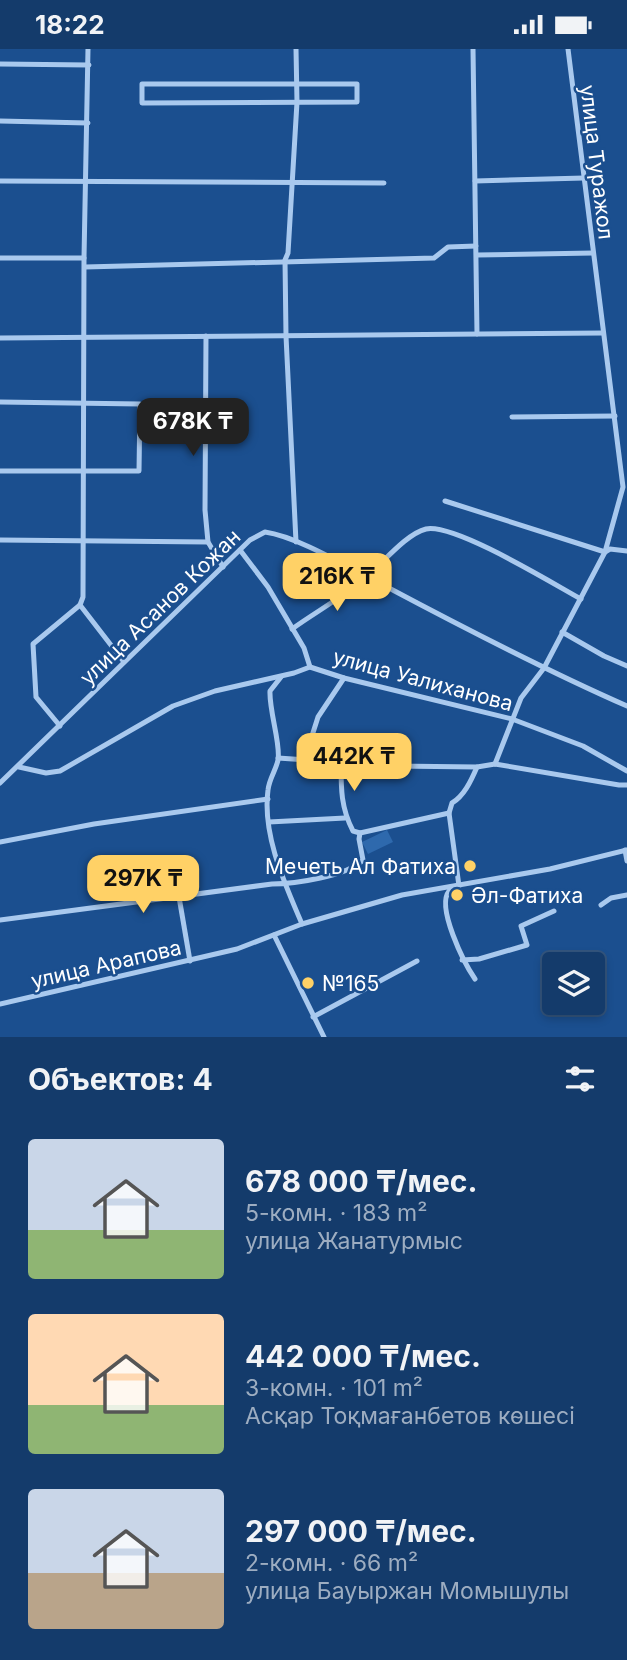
<!DOCTYPE html>
<html lang="ru">
<head>
<meta charset="utf-8">
<style>
  :root { --surface:#143b6b; --page:#214673; --text:#f1f3f6; --muted:#9dadc1; --line:#33557e; --accent:#ffd166 }
  body { margin:0; font-family:Inter,sans-serif; background:var(--page); color:var(--text); height:100vh; display:flex; flex-direction:column; font-size:26px; white-space:nowrap }
  * { box-sizing:border-box; margin:0 }
  p { font-size:23px; color:var(--muted) }
  .icon { flex:none; width:38px; height:38px; fill:none; stroke:currentColor; stroke-width:2; stroke-linecap:round; stroke-linejoin:round }
  .map { position:relative; height:988px; overflow:hidden }
  .drawer { display:flex; flex-direction:column; background:var(--surface); flex:1 }
  .drawer>* { flex:none }
  .controls { position:absolute; left:542px; top:903px; display:grid; gap:14px }
  .controls a { display:grid; place-items:center; width:63px; height:63px; border-radius:7px; background:var(--surface); box-shadow:0 4px 10px #0003,0 0 0 2px var(--line); font-size:35px }
  .price { position:absolute; translate:-50% -60px; padding:0 16px; border-radius:14px; background:var(--accent); color:#111; font-size:23px; line-height:46px; filter:drop-shadow(0 2px 4px #0008) }
  .price::after { content:''; position:absolute; left:50%; top:42px; width:21px; height:16px; margin-left:-10px; background:inherit; clip-path:polygon(0 0,100% 0,50% 100%) }
  .price.selected { background:#222; color:#fff }
  ul { padding:0; list-style:none }
  li { display:flex; align-items:center; gap:21px; height:175px; padding:0 28px }
  li span { display:grid; place-items:center; flex:none; width:196px; height:140px; border-radius:7px; color:#555 }
  li>.icon { margin-inline-start:auto }
  span .icon { width:84px; height:84px; fill:#fffc; stroke-width:1 }
  li b { font-size:30px }
  h2 { display:flex; justify-content:space-between; align-items:center; height:84px; padding:0 28px; font-size:30px }
  .status { display:flex; justify-content:space-between; align-items:center; height:49px; padding:0 35px; background:var(--surface); direction:ltr }
  .status svg { height:19px; fill:currentColor }
  .map>svg:first-child { display:block }
</style>
</head>
<body>
<div class="status"><b>18:22</b><svg viewBox="0 0 49 12"><path d="M0 12V9h3v3zM5 12V6h3v6zM10 12V3h3v9zM15 12V0h3v12zM26 1h20v11H26zM47 4h2v5h-2z"/></svg></div>
<div class="map">
<svg width="627" height="988" viewBox="0 0 627 988">
  <rect width="100%" height="100%" fill="#1b4f8f"/>
  <path fill="#2e69ad" d="M387 781 393 793 368 805 362 793Z"/>
  <g fill="none" stroke-linecap="round" stroke-linejoin="round">
    <g stroke="#a9c9ee" stroke-width="5">
      <path d="M88 0 84 209 83 548 80 556 124 613"/>
      <path d="M473 0 477 285"/>
      <path d="M0 15 89 16"/>
      <path d="M142 35H357V53L142 54Z"/>
      <path d="M0 72 88 74"/>
      <path d="M0 132 384 134"/>
      <path d="M475 132 584 129"/>
      <path d="M477 206 593 204"/>
      <path d="M0 209H84"/>
      <path d="M85 218 434 209 448 198 476 197"/>
      <path d="M206 287 205 461 208 493 223 518"/>
      <path d="M0 289 603 284"/>
      <path d="M0 353 140 355 139 422H0"/>
      <path d="M512 368 615 367"/>
      <path d="M445 452 605 503 610 500 627 502"/>
      <path d="M0 491 208 493"/>
      <path d="M296 493 286 287 285 211 288 204 297 53 296 0"/>
      <path d="M240 501 268 538 304 599 310 618"/>
      <path d="M292 580C317 562 345 547 367 527 383 514 406 485 426 480 454 474 552 534 581 550"/>
      <path d="M562 583 604 607 627 617"/>
      <path d="M281 628 270 642C269 662 281 695 278 711 276 721 269 730 268 741 262 786 285 835 302 875"/>
      <path d="M60 677 36 648 33 595 80 556"/>
      <path d="M278 709 394 717 477 718 495 715 619 736H627"/>
      <path d="M304 712 318 668 344 629"/>
      <path d="M341 715C341 740 341 759 353 782L360 784"/>
      <path d="M495 715 521 649 544 619 605 503 623 438 568 0"/>
      <path d="M19 718 46 724 60 722 173 657 215 642 294 624 310 618 344 629 512 670 583 697 627 722"/>
      <path d="M0 734 250 491 265 483C300 488 354 522 387 538 466 580 545 621 627 657"/>
      <path d="M269 773 345 769"/>
      <path d="M0 793 94 775 268 750"/>
      <path d="M625 801 627 812"/>
      <path d="M179 848 190 912"/>
      <path d="M601 856 611 849 627 846"/>
      <path d="M0 871 272 835C294 835 348 827 363 811L359 790 360 784 449 764"/>
      <path d="M274 886 324 988"/>
      <path d="M462 911 479 910 527 896 521 877 554 862"/>
      <path d="M475 930C464 914 436 858 449 842L459 837 449 764 452 754C464 747 471 732 477 718"/>
      <path d="M0 955 237 900 302 875 402 846 550 820 627 801"/>
      <path d="M313 968 417 912"/>
    </g>
  </g>
  <g fill="#ffd166" stroke="#1b4f8f" stroke-width="2.5">
    <circle cx="470" cy="817" r="7"/>
    <circle cx="457" cy="846" r="7"/>
    <circle cx="308" cy="934" r="7"/>
  </g>
  <g text-anchor="middle" dominant-baseline="central" stroke-width="5" stroke-linejoin="round" paint-order="stroke">
    <g font-size="21" fill="#fff" stroke="#1b4f8f">
      <text transform="translate(597 113) rotate(83)">улица Туражол</text>
      <text transform="translate(160 558) rotate(-44)">улица Асанов Кожан</text>
      <text transform="translate(423 631) rotate(15)">улица Уалиханова</text>
      <text transform="translate(106 915) rotate(-13)">улица Арапова</text>
    </g>
    <g font-size="21" fill="#fff" stroke="#1b4f8f" text-anchor="start">
      <text x="456" y="817" text-anchor="end">Мечеть Ал Фатиха</text>
      <text x="471" y="846">Әл-Фатиха</text>
      <text x="322" y="934">№165</text>
    </g>
  </g>
</svg>
<div class="controls">
<a><svg class="icon" aria-label="layers" viewBox="0 0 24 24"><path d="M12 4l9 5-9 5-9-5zM3 14l9 5 9-5"/></svg></a>
</div>
<b class="price selected" style="left:193px;top:409px">678K ₸</b>
<b class="price" style="left:337px;top:564px">216K ₸</b>
<b class="price" style="left:354px;top:744px">442K ₸</b>
<b class="price" style="left:143px;top:866px">297K ₸</b>
</div>
<section class="drawer">
<h2>Объектов: 4<svg class="icon" aria-label="filters" viewBox="0 0 24 24"><path d="M4 7h16M4 17h16"/><circle cx="9" cy="7" r="2"/><circle cx="15" cy="17" r="2"/></svg></h2>
<ul>
<li><span style="background:linear-gradient(#c9d6e8 65%,#8fb573 0)"><svg class="icon" aria-label="home" viewBox="0 0 24 24"><path d="M3 11l9-7 9 7M6 9v11h12V9"/></svg></span><div><b>678 000 ₸/мес.</b><p>5-комн. · 183 m²</p><p>улица Жанатурмыс</p></div></li>
<li><span style="background:linear-gradient(#ffd9b3 65%,#8fb573 0)"><svg class="icon" aria-label="home" viewBox="0 0 24 24"><path d="M3 11l9-7 9 7M6 9v11h12V9"/></svg></span><div><b>442 000 ₸/мес.</b><p>3-комн. · 101 m²</p><p>Асқар Тоқмағанбетов көшесі</p></div></li>
<li><span style="background:linear-gradient(#c9d6e8 60%,#b9a48a 0)"><svg class="icon" aria-label="home" viewBox="0 0 24 24"><path d="M3 11l9-7 9 7M6 9v11h12V9"/></svg></span><div><b>297 000 ₸/мес.</b><p>2-комн. · 66 m²</p><p>улица Бауыржан Момышулы</p></div></li>
</ul>
</section>
</body>
</html>
